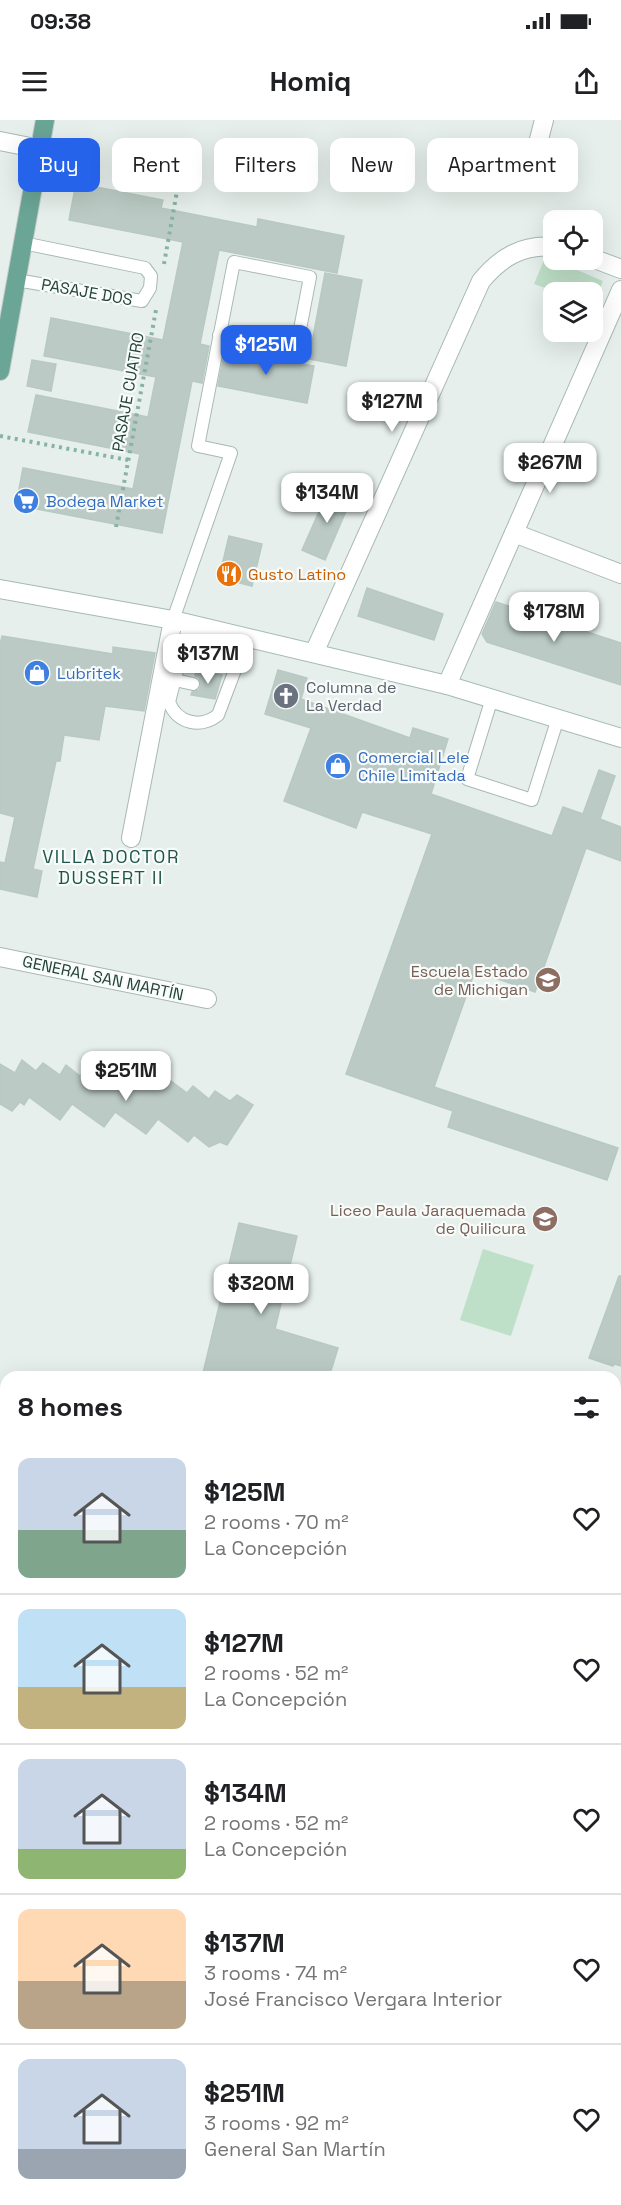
<!DOCTYPE html>
<html lang="en">
<head>
<meta charset="utf-8">
<style>
  :root { --surface:#fff; --page:#f2f2f2; --text:#202124; --muted:#757577; --line:#e0e0e0; --accent:#2563eb }
  body { margin:0; font-family:"Space Grotesk",sans-serif; background:var(--page); color:var(--text); height:100vh; display:flex; flex-direction:column; font-size:22px; white-space:nowrap }
  * { box-sizing:border-box; margin:0 }
  p { font-size:20px; color:var(--muted) }
  .icon { flex:none; width:33px; height:33px; fill:none; stroke:currentColor; stroke-width:2; stroke-linecap:round; stroke-linejoin:round }
  .map { position:relative; flex:1; overflow:hidden }
  .side { position:absolute; left:0px; top:1251px; width:621px; height:834px; display:flex; flex-direction:column; background:var(--surface); border-radius:18px 18px 0 0; box-shadow:0 6px 24px #0002 }
  .side>* { flex:none }
  .top-card { position:absolute; left:18px; top:18px; width:585px; height:54px; display:flex; gap:12px }
  .fabs { position:absolute; left:543px; top:90px; display:grid; gap:12px }
  .fabs a { display:grid; place-items:center; width:60px; height:60px; border-radius:12px; background:var(--surface); box-shadow:0 6px 24px #0002; font-size:30px }
  .price { position:absolute; translate:-50% -51px; padding:0 14px; border-radius:12px; background:#fff; color:#222; font-size:20px; line-height:39px; filter:drop-shadow(0 2px 3px #0008) }
  .price::after { content:''; position:absolute; left:50%; top:36px; width:18px; height:14px; margin-left:-9px; background:inherit; clip-path:polygon(0 0,100% 0,50% 100%) }
  .price.active { background:var(--accent); color:#fff }
  ul { padding:0; list-style:none }
  li { display:flex; align-items:center; gap:18px; height:150px; padding:0 18px }
  li+li { border-top:2px solid var(--line) }
  li span { display:grid; place-items:center; flex:none; width:168px; height:120px; border-radius:12px; color:#555 }
  li>.icon { margin-inline-start:auto }
  span .icon { width:72px; height:72px; fill:#fffc; stroke-width:1 }
  li b { font-size:26px }
  h2 { display:flex; justify-content:space-between; align-items:center; height:72px; padding:0 18px; font-size:26px }
  .chip { padding:0 21px; border-radius:12px; background:var(--surface); box-shadow:0 6px 24px #0002; font-size:21px; line-height:54px }
  .chip.active { background:var(--accent); color:#fff }
  .status { display:flex; justify-content:space-between; align-items:center; height:42px; padding:0 30px; background:var(--surface); direction:ltr }
  .status svg { height:16px; fill:currentColor }
  header { display:flex; justify-content:space-between; align-items:center; height:78px; padding:0 18px; background:var(--surface); font-size:27px; font-weight:600 }
  .map>svg:first-child { display:block }
</style>
</head>
<body>
<div class="status"><b>09:38</b><svg viewBox="0 0 49 12"><path d="M0 12V9h3v3zM5 12V6h3v6zM10 12V3h3v9zM15 12V0h3v12zM26 1h20v11H26zM47 4h2v5h-2z"/></svg></div>
<header><svg class="icon" aria-label="menu" viewBox="0 0 24 24"><path d="M4 6h16M4 12h16M4 18h16"/></svg>Homiq<svg class="icon" aria-label="share" viewBox="0 0 24 24"><path d="M12 15V3M7 8l5-5 5 5M5 13v7h14v-7"/></svg></header>
<div class="map">
<svg width="621" height="2085" viewBox="0 0 621 2085">
  <rect width="100%" height="100%" fill="#e6efeb"/>
  <g fill="#bfe0c8">
    <path d="M549 138 603 161 593 185 592 172H556L534 164 544 140Z"/>
    <path d="M483 1129 534 1145 511 1216 460 1200Z"/>
  </g>
  <g fill="#bbcac4" stroke="#b8c9c2" stroke-width="1.5">
    <path d="M76 63 163 80 161 88 257 107 258 99 344 116 337 153 219 130 200 224 209 226 202 263 192 261 162 413 16 385 23 348 133 369 140 334 28 312 36 275 148 297 156 257 44 236 51 198 163 220 183 122 69 100Z"/>
    <path d="M325 153 362 160 346 246 309 239Z"/>
    <path d="M225 229 314 246 307 283 218 266Z"/>
    <path d="M32 240 56 244 51 271 27 266Z"/>
    <path d="M330 367 352 377 325 440 302 430Z"/>
    <path d="M229 416 262 424 252 466 219 458Z"/>
    <path d="M367 468 443 494 434 520 358 496Z"/>
    <path d="M496 482 621 523V565L487 522 482 514Z"/>
    <path d="M2 516 113 534V527L155 533 144 591 105 586 99 620 64 615 60 641H56L33 749 42 751 37 777 0 769V742L5 743 15 697 0 693V525Z"/>
    <path d="M196 550 222 555 215 579 191 575 192 572 199 570 201 565 199 558 195 556Z"/>
    <path d="M278 550 307 558 301 579 410 618 413 608 448 619 431 674 552 716 563 687 583 694 599 650 615 656 600 699 621 707V741L586 728 535 872 475 851 434 967 618 1028 607 1060 448 1007 453 991 346 954 432 714 362 692 356 708 284 681 311 608 265 594Z"/>
    <path d="M22 940 36 951 43 943 60 955 66 945 80 956 86 950 101 960 106 952 121 963 128 957 142 967 149 960 164 970 171 961 187 973 193 966 209 979 215 971 230 981 237 975 253 985 227 1025 220 1022 209 1027 194 1015 188 1022 158 999 146 1014 115 992 104 1007 72 984 60 1000 29 977 24 985 20 982 12 991 0 984V944L15 953Z"/>
    <path d="M239 1103 297 1116 275 1209 338 1228 329 1257H202Z"/>
    <path d="M619 1156H621V1246L614 1244 613 1246 589 1238Z"/>
  </g>
  <g fill="none" stroke-linecap="round" stroke-linejoin="round">
    <g stroke="#a8b8b2" stroke-width="14">
      <g id="lane">
        <path d="M16 160 142 181 150 168 151 156 145 148 23 123"/>
        <path d="M173 500 231 333 198 326 234 142 310 157 296 230 219 215"/>
        <path d="M189 504 169 582C177 603 200 609 218 595L247 518"/>
        <path d="M175 560 193 564"/>
        <path d="M492 578 467 659 532 680 558 598"/>
        <path d="M45 2085 46 2079"/>
        <path d="M100 2085 101 2079"/>
      </g>
    </g>
    <g stroke="#a8b8b2" stroke-width="20">
      <g id="street">
        <path d="M0 21 40 29"/>
        <path d="M532 46 544 0"/>
        <path d="M592 138 621 149"/>
        <path d="M514 413 621 454"/>
        <path d="M314 533 481 161C500 138 522 124 554 127"/>
        <path d="M447 565 621 170"/>
        <path d="M131 718 173 500"/>
        <path d="M0 837 207 879"/>
      </g>
    </g>
    <g stroke="#a4bbb3" stroke-width="20">
      <g id="secondary">
        <path d="M0 469 173 500 447 565 621 618"/>
        <path d="M0 1407 6 1408"/>
        <path d="M615 1548 621 1549"/>
        <path d="M0 1941 6 1942"/>
        <path d="M553 2079 582 2085"/>
      </g>
    </g>
    <g stroke="#c2cac8" stroke-width="20">
      <path id="primary" d="M0 251 45 0"/>
    </g>
    <g stroke="#86b3a5" stroke-width="4" stroke-dasharray="3 4.5" stroke-linecap="butt">
      <path d="M164 144 177 71"/>
      <path d="M0 316 128 340"/>
      <path d="M116 407 156 190"/>
    </g>
    <use href="#lane" stroke="#fff" stroke-width="12"/>
    <use href="#street" stroke="#fff" stroke-width="18"/>
    <use href="#secondary" stroke="#fff" stroke-width="18"/>
    <use href="#primary" stroke="#6aa596" stroke-width="18"/>
  </g>
  <defs>
    <g id="supermarket-disc" transform="scale(1.35)"><circle r="9.5" fill="#3f7fe0" stroke="#f7fbf9"/><path d="M-6-5.5h2.5l.6 2H6L4.5 2H-2.5L-4.4-4H-6ZM-1.5 3.2a1.3 1.3 0 1 0 .1 0ZM3 3.2a1.3 1.3 0 1 0 .1 0Z" fill="#fff"/></g>
    <g id="restaurant-disc" transform="scale(1.35)"><circle r="9.5" fill="#e8710a" stroke="#f7fbf9"/><path d="M-5-6h1v4h1v-4h1v4h1v-4h1v5L-1.5 .5V6h-2V.5L-5-1ZM5-6V6H3V1.5H1.5Q1.5-4 5-6Z" fill="#fff"/></g>
    <g id="shop-disc" transform="scale(1.35)"><circle r="9.5" fill="#3f7fe0" stroke="#f7fbf9"/><path d="M-5-2.5h2.3a2.7 3.5 0 0 1 5.4 0H5L5.5 6h-11ZM-1.5-2.5h3a1.5 2.3 0 0 0-3 0Z" fill="#fff"/></g>
    <g id="church-disc" transform="scale(1.35)"><circle r="9.5" fill="#6b7280" stroke="#f7fbf9"/><path d="M-1.2-6h2.4v3.5h3.3v2.4h-3.3V6h-2.4V-.1h-3.3v-2.4h3.3Z" fill="#fff"/></g>
    <g id="school-disc" transform="scale(1.35)"><circle r="9.5" fill="#8d6e63" stroke="#f7fbf9"/><path d="M0-5L7-2L0 1L-7-2ZM-4 1L0 2.5L4 1V4Q0 6-4 4Z" fill="#fff"/></g>
  </defs>
  <g fill-rule="evenodd">
    <use href="#supermarket-disc" x="26" y="381"/>
    <use href="#restaurant-disc" x="229" y="454"/>
    <use href="#shop-disc" x="37" y="553"/>
    <use href="#church-disc" x="286" y="576"/>
    <use href="#shop-disc" x="338" y="646"/>
    <use href="#school-disc" x="548" y="860"/>
    <use href="#school-disc" x="545" y="1099"/>
  </g>
  <g text-anchor="middle" dominant-baseline="central" stroke-width="4.5" stroke-linejoin="round" paint-order="stroke">
    <g font-size="16" fill="#24423a" stroke="#f7fbf9">
      <text transform="translate(87 172) rotate(10)">PASAJE DOS</text>
      <text transform="translate(128 272) rotate(-80)">PASAJE CUATRO</text>
      <text transform="translate(103 858) rotate(12)">GENERAL SAN MARTÍN</text>
    </g>
    <g font-size="16" fill="#366cbe" stroke="#f7fbf9" text-anchor="start">
      <text x="46" y="381">Bodega Market</text>
      <text x="57" y="553">Lubritek</text>
      <text x="358" y="637">Comercial Lele<tspan x="358" dy="18">Chile Limitada</tspan></text>
    </g>
    <g font-size="16" fill="#c56008" stroke="#f7fbf9" text-anchor="start">
      <text x="248" y="454">Gusto Latino</text>
    </g>
    <g font-size="16" fill="#5b616d" stroke="#f7fbf9" text-anchor="start">
      <text x="306" y="567">Columna de<tspan x="306" dy="18">La Verdad</tspan></text>
    </g>
    <g font-size="16" fill="#785e54" stroke="#f7fbf9" text-anchor="end">
      <text x="528" y="851">Escuela Estado<tspan x="528" dy="18">de Michigan</tspan></text>
      <text x="526" y="1090">Liceo Paula Jaraquemada<tspan x="526" dy="18">de Quilicura</tspan></text>
    </g>
    <g font-size="18" letter-spacing="1.5" fill="#1f5548" stroke="#f7fbf9">
      <text x="111" y="736">VILLA DOCTOR<tspan x="111" dy="21">DUSSERT II</tspan></text>
    </g>
  </g>
</svg>
<div class="fabs">
<a><svg class="icon" aria-label="locate" viewBox="0 0 24 24"><circle cx="12" cy="12" r="6"/><path d="M12 2v4M12 18v4M2 12h4M18 12h4"/></svg></a>
<a><svg class="icon" aria-label="layers" viewBox="0 0 24 24"><path d="M12 4l9 5-9 5-9-5zM3 14l9 5 9-5"/></svg></a>
</div>
<b class="price active" style="left:266px;top:256px">$125M</b>
<b class="price" style="left:392px;top:313px">$127M</b>
<b class="price" style="left:550px;top:374px">$267M</b>
<b class="price" style="left:327px;top:404px">$134M</b>
<b class="price" style="left:554px;top:523px">$178M</b>
<b class="price" style="left:208px;top:565px">$137M</b>
<b class="price" style="left:126px;top:982px">$251M</b>
<b class="price" style="left:261px;top:1195px">$320M</b>
<div class="top-card">
<a class="chip active">Buy</a>
<a class="chip">Rent</a>
<a class="chip">Filters</a>
<a class="chip">New</a>
<a class="chip">Apartment</a>
</div>
<section class="side">
<h2>8 homes<svg class="icon" aria-label="filters" viewBox="0 0 24 24"><path d="M4 7h16M4 17h16"/><circle cx="9" cy="7" r="2"/><circle cx="15" cy="17" r="2"/></svg></h2>
<ul>
<li><span style="background:linear-gradient(#c9d6e8 60%,#7fa58c 0)"><svg class="icon" aria-label="home" viewBox="0 0 24 24"><path d="M3 11l9-7 9 7M6 9v11h12V9"/></svg></span><div><b>$125M</b><p>2 rooms · 70 m²</p><p>La Concepción</p></div><svg class="icon" aria-label="heart" viewBox="0 0 24 24"><path d="M12 20l-8-8c-3-5 5-10 8-4 3-6 11-1 8 4z"/></svg></li>
<li><span style="background:linear-gradient(#bfe0f5 65%,#c2b280 0)"><svg class="icon" aria-label="home" viewBox="0 0 24 24"><path d="M3 11l9-7 9 7M6 9v11h12V9"/></svg></span><div><b>$127M</b><p>2 rooms · 52 m²</p><p>La Concepción</p></div><svg class="icon" aria-label="heart" viewBox="0 0 24 24"><path d="M12 20l-8-8c-3-5 5-10 8-4 3-6 11-1 8 4z"/></svg></li>
<li><span style="background:linear-gradient(#c9d6e8 75%,#8fb573 0)"><svg class="icon" aria-label="home" viewBox="0 0 24 24"><path d="M3 11l9-7 9 7M6 9v11h12V9"/></svg></span><div><b>$134M</b><p>2 rooms · 52 m²</p><p>La Concepción</p></div><svg class="icon" aria-label="heart" viewBox="0 0 24 24"><path d="M12 20l-8-8c-3-5 5-10 8-4 3-6 11-1 8 4z"/></svg></li>
<li><span style="background:linear-gradient(#ffd9b3 60%,#b9a48a 0)"><svg class="icon" aria-label="home" viewBox="0 0 24 24"><path d="M3 11l9-7 9 7M6 9v11h12V9"/></svg></span><div><b>$137M</b><p>3 rooms · 74 m²</p><p>José Francisco Vergara Interior</p></div><svg class="icon" aria-label="heart" viewBox="0 0 24 24"><path d="M12 20l-8-8c-3-5 5-10 8-4 3-6 11-1 8 4z"/></svg></li>
<li><span style="background:linear-gradient(#c9d6e8 75%,#9aa5b1 0)"><svg class="icon" aria-label="home" viewBox="0 0 24 24"><path d="M3 11l9-7 9 7M6 9v11h12V9"/></svg></span><div><b>$251M</b><p>3 rooms · 92 m²</p><p>General San Martín</p></div><svg class="icon" aria-label="heart" viewBox="0 0 24 24"><path d="M12 20l-8-8c-3-5 5-10 8-4 3-6 11-1 8 4z"/></svg></li>
</ul>
</section>
</div>
</body>
</html>
